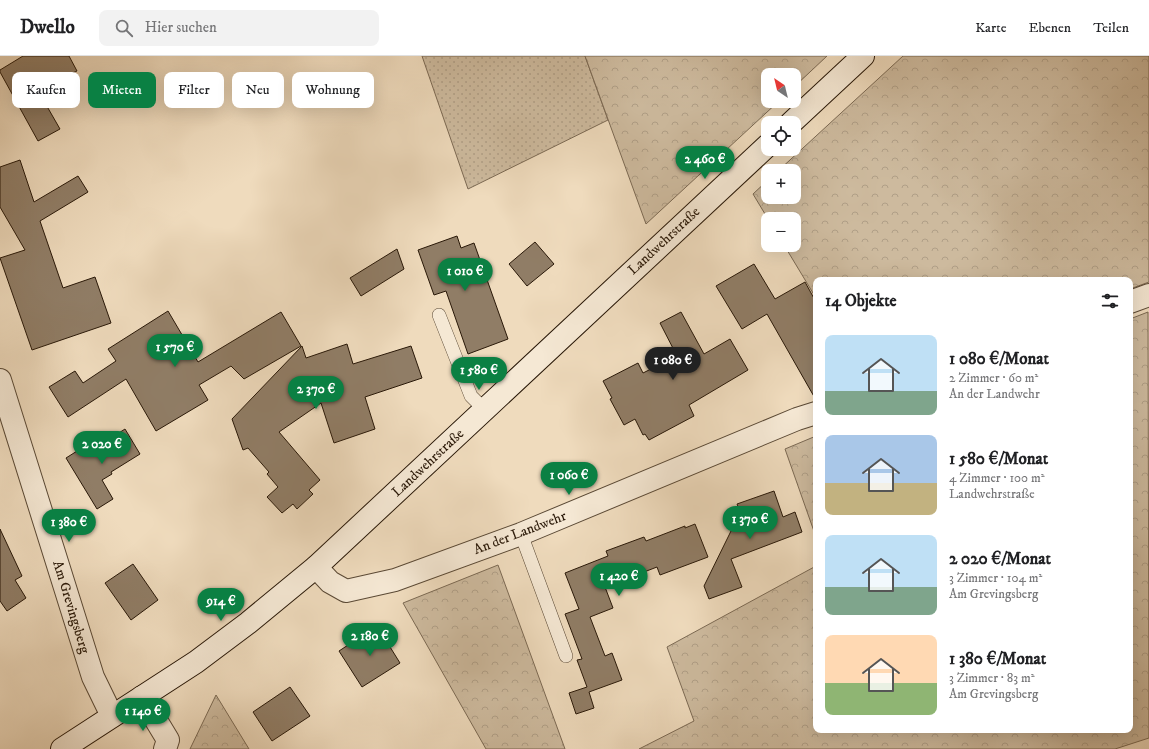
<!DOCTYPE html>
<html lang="de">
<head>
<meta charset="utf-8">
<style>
  :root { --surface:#fff; --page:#f2f2f2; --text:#202124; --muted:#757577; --line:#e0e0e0; --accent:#0b8043 }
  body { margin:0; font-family:"IM FELL DW Pica",serif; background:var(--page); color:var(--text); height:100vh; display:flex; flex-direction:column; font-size:15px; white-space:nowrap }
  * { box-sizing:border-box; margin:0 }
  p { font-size:13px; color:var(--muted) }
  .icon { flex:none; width:22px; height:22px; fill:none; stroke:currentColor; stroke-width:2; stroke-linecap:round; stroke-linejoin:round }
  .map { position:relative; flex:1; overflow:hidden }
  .details { position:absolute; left:813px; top:221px; width:320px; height:456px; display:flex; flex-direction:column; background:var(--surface); border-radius:8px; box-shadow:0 4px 16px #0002 }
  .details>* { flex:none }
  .banner { position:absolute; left:12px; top:16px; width:380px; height:36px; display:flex; gap:8px }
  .needle { width:26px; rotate:325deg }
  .fabs { position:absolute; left:761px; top:12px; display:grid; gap:8px }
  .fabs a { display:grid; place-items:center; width:40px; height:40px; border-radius:8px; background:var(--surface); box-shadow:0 4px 16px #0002; font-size:20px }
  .price { position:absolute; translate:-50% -34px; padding:0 9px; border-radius:14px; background:var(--accent); color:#fff; font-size:13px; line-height:26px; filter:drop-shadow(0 1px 2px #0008) }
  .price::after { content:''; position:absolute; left:50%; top:24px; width:12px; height:9px; margin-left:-6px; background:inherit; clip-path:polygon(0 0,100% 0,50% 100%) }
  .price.selected { background:#222; color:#fff }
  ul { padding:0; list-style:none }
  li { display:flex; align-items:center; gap:12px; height:100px; padding:0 12px }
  li span { display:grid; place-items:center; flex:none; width:112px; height:80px; border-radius:8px; color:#555 }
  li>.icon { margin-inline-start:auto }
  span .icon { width:48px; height:48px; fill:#fffc; stroke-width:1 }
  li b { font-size:17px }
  h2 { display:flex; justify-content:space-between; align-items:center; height:48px; padding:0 12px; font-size:17px }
  .chip { padding:0 14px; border-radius:8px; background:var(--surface); box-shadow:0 4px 16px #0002; font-size:14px; line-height:36px }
  .chip.selected { background:var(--accent); color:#fff }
  header { display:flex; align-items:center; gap:24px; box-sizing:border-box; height:56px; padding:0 20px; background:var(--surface); border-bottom:1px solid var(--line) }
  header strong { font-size:19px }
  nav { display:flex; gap:22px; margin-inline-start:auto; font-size:14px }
  .search { width:280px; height:36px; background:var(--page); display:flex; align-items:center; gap:10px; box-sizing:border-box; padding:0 14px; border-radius:8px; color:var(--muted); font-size:15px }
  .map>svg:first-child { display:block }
</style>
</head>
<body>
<header>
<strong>Dwello</strong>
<div class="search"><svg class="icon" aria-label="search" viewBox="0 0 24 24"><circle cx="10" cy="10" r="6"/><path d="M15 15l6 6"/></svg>Hier suchen</div>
<nav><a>Karte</a><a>Ebenen</a><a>Teilen</a></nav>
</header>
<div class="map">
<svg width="1149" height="693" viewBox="0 0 1149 693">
  <defs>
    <pattern id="grass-dots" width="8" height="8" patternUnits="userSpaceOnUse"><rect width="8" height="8" fill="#cdba9e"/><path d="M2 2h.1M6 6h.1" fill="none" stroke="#b09f87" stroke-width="1.8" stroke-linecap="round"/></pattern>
    <pattern id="forest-crowns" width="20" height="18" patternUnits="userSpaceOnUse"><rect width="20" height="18" fill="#cdba9e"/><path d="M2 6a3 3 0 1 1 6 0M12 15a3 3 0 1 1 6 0" fill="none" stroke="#b09f87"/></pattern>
  </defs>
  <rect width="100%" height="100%" fill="#efdbbd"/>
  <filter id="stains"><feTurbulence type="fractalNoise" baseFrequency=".005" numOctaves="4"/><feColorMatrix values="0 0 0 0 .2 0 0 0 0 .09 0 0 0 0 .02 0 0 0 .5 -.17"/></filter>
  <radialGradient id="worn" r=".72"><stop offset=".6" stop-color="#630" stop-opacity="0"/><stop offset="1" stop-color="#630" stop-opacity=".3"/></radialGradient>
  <path fill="url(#grass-dots)" stroke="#7b6953" d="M422 0H585L608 64 468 133Z"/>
  <g fill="url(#forest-crowns)" stroke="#7b6953">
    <path d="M585 0H827L794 31V19H768V45H779L646 168Z"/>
    <path d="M903 0H1149V226L1130 233V224H816V242L784 189H794V163H768L753 138 768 124V141H794V115H778Z"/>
    <path d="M1148 256 1149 682 1115 693H639L694 665 667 591 816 510V674H1130V263Z"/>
    <path d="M816 380V481L785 393Z"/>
    <path d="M498 509 565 693H486L403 547Z"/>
    <path d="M216 639 249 693H190Z"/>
  </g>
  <g fill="#907d66" stroke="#291808">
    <path d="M23 0H69L77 15 37 33 60 73 38 85 0 16V14Z"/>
    <path d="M20 104 34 146 78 120 88 136 40 165 63 232 95 221 111 267 32 294 0 202 25 194 0 151V111Z"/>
    <path d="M457 180 461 192 474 187 508 283 468 298 446 235 434 239 418 194Z"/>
    <path d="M535 186 554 208 527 230 509 208Z"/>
    <path d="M397 193 404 213 361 240 350 222Z"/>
    <path d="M754 208 775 243 805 226 816 246V344L767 258 742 273 716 230Z"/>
    <path d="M168 255 198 306 281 256 301 290 244 323 231 310 199 329 208 344 156 375 126 323 68 361 49 331 75 315 83 327 116 305 108 293Z"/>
    <path d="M681 256 704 298 730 283 748 314 689 349 694 360 649 384 645 378 643 379 635 363 624 369 610 343 612 342 603 325 638 307 643 317 677 300 660 267Z"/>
    <path d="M347 288 353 308 411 290 422 322 365 341 375 373 334 387 321 347 279 376 320 424 309 434 313 438 297 453 293 448 282 457 267 441 278 431 267 418 269 416 248 392 243 394 232 363 302 290 306 302Z"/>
    <path d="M125 373 140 398 111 416 112 418 102 424 113 443 97 453 66 402 93 385 97 391Z"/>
    <path d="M774 435 783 461 795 456 802 476 731 503 742 531 709 543 704 530 732 473 745 468 737 448Z"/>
    <path d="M695 468 708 501 660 519 657 511 605 531 613 552 590 561 605 600 612 597 622 624 589 636 594 652 576 658 569 637 587 631 577 604 582 603 565 558 579 553 565 517 608 500 606 495 644 481 646 485 685 470V472Z"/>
    <path d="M0 473 22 520 15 524 26 542 7 555 0 545Z"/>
    <path d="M133 508 158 544 131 564 105 527Z"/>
    <path d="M377 570 400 607 362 631 339 595Z"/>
    <path d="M290 631 310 660 272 685 253 656Z"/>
  </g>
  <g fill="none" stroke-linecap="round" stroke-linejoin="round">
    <g stroke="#5a4935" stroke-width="14">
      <g id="lane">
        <path d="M439 259 471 340 484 353"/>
        <path d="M521 478 566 600"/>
      </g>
    </g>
    <g stroke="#5a4935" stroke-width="24">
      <g id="street">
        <path d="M1130 246 1149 239"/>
        <path d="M0 324 93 621 112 660"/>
        <path d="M316 511 330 526 346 535 395 524 521 478 797 363 816 357"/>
        <path d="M142 641 168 684 165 693"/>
      </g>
    </g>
    <g stroke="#291808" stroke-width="24">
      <g id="secondary">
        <path d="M791 67 863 0"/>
        <path d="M62 693 196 606 248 567 316 511 768 89"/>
      </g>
    </g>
    <use href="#lane" stroke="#f5e8d4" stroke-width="13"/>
    <use href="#street" stroke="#f5e8d4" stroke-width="22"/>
    <use href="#secondary" stroke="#f5e8d4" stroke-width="22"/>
  </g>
  <g text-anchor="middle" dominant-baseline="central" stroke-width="4" stroke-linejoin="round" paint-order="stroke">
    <g font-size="14" fill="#291808" stroke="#f5e8d4">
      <text transform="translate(664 185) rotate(-43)">Landwehrstraße</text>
      <text transform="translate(428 407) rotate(-43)">Landwehrstraße</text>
      <text transform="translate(520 477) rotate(-21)">An der Landwehr</text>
      <text transform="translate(71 551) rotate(73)">Am Grevingsberg</text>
    </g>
  </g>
  <rect width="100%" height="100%" filter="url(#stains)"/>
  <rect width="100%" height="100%" fill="url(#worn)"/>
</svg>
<div class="fabs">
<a><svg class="needle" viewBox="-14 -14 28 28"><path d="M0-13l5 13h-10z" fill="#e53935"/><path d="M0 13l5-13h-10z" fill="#757577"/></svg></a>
<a><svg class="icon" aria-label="locate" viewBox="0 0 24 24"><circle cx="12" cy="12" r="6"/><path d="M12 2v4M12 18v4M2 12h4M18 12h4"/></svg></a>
<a>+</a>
<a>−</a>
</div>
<b class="price" style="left:705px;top:124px">2 460 €</b>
<b class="price" style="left:465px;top:236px">1 010 €</b>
<b class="price" style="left:175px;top:312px">1 570 €</b>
<b class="price selected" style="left:673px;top:325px">1 080 €</b>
<b class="price" style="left:479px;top:335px">1 580 €</b>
<b class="price" style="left:316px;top:354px">2 370 €</b>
<b class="price" style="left:102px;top:409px">2 020 €</b>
<b class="price" style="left:569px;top:440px">1 060 €</b>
<b class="price" style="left:750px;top:484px">1 370 €</b>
<b class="price" style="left:69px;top:487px">1 380 €</b>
<b class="price" style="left:619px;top:541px">1 420 €</b>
<b class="price" style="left:221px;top:566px">914 €</b>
<b class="price" style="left:370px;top:601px">2 180 €</b>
<b class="price" style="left:143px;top:676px">1 140 €</b>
<div class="banner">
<a class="chip">Kaufen</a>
<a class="chip selected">Mieten</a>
<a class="chip">Filter</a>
<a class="chip">Neu</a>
<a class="chip">Wohnung</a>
</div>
<section class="details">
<h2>14 Objekte<svg class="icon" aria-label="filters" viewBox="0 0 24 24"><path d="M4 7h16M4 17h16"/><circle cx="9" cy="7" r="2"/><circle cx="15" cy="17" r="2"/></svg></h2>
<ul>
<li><span style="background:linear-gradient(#bfe0f5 70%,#7fa58c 0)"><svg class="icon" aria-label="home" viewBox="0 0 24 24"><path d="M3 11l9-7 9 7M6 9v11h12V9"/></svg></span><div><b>1 080 €/Monat</b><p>2 Zimmer · 60 m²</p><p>An der Landwehr</p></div></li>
<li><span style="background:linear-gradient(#a9c7e8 60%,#c2b280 0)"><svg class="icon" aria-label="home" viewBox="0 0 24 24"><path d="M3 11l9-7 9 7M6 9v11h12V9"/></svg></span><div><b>1 580 €/Monat</b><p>4 Zimmer · 100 m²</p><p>Landwehrstraße</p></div></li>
<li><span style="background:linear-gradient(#bfe0f5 65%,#7fa58c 0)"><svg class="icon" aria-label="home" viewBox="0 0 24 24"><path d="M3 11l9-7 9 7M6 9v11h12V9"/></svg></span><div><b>2 020 €/Monat</b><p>3 Zimmer · 104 m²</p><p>Am Grevingsberg</p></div></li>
<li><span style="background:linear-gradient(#ffd9b3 60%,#8fb573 0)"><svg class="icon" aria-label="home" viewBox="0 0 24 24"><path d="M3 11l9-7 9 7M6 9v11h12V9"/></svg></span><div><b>1 380 €/Monat</b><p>3 Zimmer · 83 m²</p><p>Am Grevingsberg</p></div></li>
</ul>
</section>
</div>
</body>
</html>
